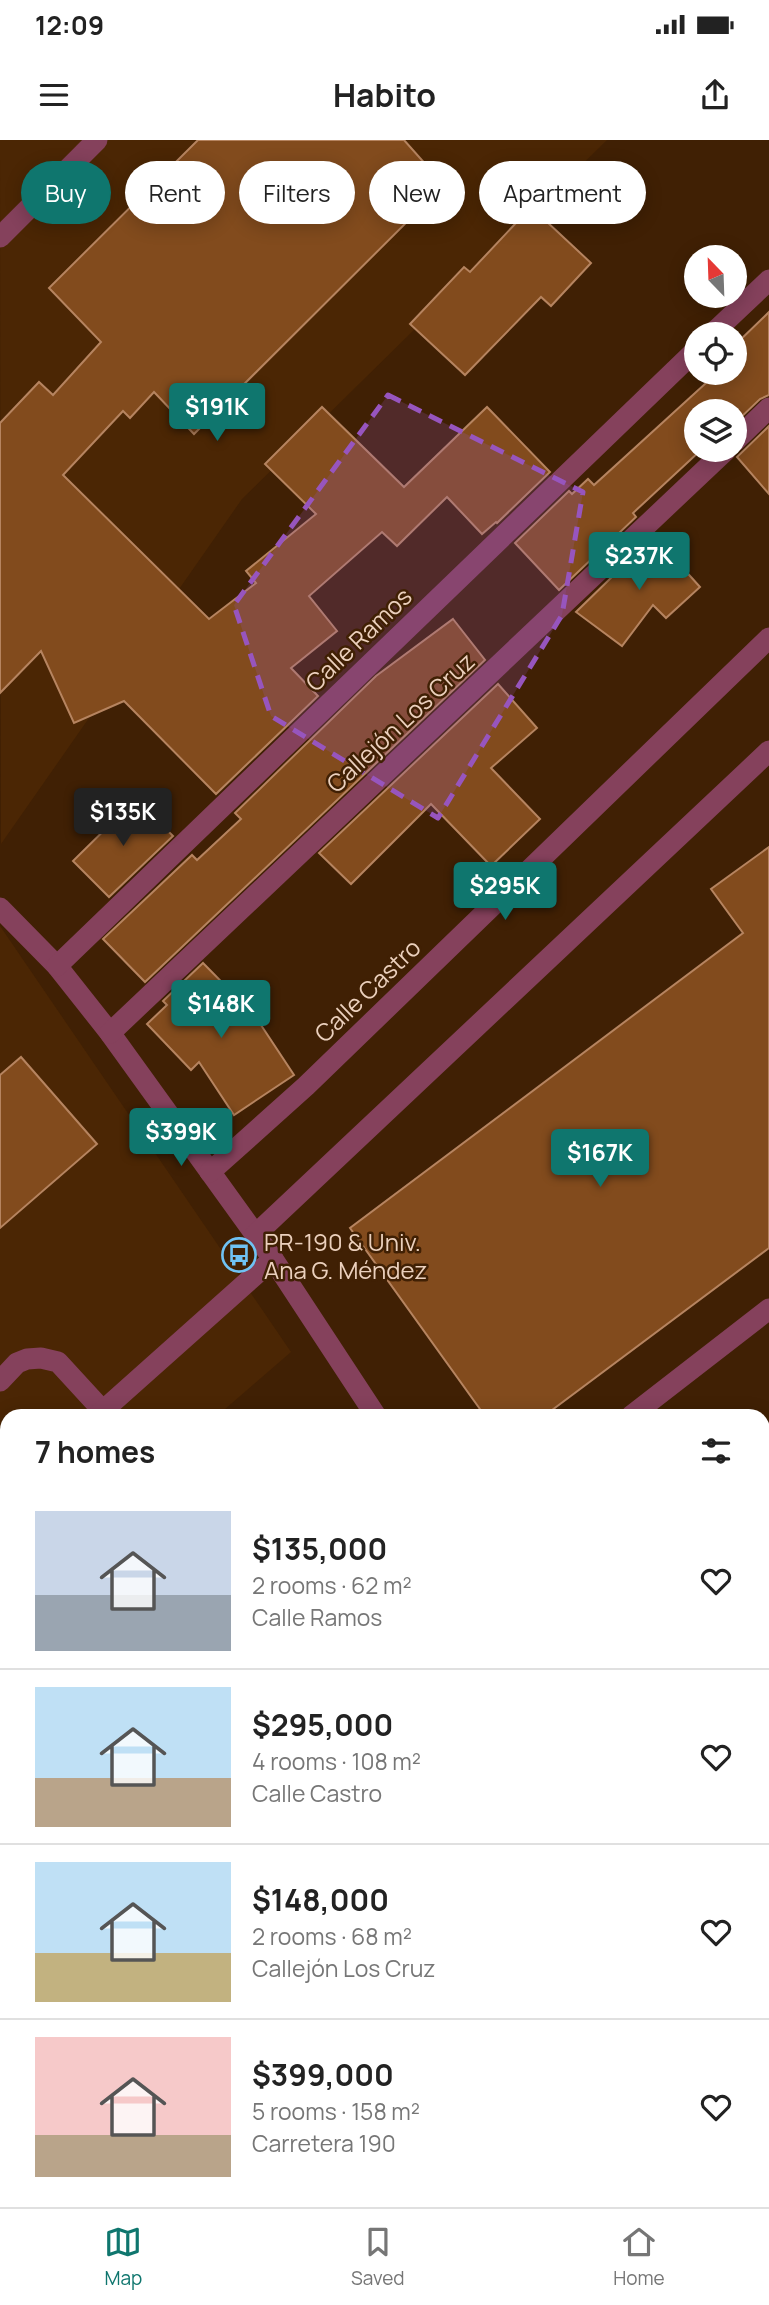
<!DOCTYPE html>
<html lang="en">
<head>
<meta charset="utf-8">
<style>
  :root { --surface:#fff; --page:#f2f2f2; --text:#222; --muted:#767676; --line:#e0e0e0; --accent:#0f766e }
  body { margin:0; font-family:Manrope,sans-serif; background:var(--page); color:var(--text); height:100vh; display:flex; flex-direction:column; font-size:26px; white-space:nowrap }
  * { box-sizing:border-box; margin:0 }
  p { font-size:23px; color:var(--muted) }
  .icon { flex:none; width:38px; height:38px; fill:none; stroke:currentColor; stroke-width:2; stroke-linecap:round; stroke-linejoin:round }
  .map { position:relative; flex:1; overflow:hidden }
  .drawer { position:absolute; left:0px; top:1269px; width:770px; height:800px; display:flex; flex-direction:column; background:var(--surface); border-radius:21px 21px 0 0; box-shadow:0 4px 18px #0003 }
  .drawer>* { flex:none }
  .guide { position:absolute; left:21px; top:21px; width:728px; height:63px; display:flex; gap:14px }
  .needle { width:46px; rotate:337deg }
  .fabs { position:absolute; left:684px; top:105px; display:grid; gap:14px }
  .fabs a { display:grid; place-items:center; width:63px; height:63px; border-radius:50%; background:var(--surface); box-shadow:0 4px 18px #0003; font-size:35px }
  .price { position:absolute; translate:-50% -60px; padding:0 16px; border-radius:7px; background:var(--accent); color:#fff; font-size:23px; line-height:46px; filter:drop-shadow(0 2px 4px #0008) }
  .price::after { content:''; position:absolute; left:50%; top:42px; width:21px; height:16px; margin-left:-10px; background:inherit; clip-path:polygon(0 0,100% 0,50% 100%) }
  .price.selected { background:#222; color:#fff }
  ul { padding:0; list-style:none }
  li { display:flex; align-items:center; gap:21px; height:175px; padding:0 35px }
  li+li { border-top:2px solid var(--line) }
  li span { display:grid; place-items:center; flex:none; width:196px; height:140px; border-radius:0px; color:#555 }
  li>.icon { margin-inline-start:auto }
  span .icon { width:84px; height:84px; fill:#fffc; stroke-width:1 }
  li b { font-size:30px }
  h2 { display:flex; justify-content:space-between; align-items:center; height:84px; padding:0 35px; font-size:30px }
  .tag { padding:0 24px; border-radius:32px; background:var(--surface); box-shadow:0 4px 18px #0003; font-size:24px; line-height:63px }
  .tag.selected { background:var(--accent); color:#fff }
  .status { display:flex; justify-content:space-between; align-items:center; height:49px; padding:0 35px; background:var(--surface); direction:ltr }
  .status svg { height:19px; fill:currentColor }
  header { display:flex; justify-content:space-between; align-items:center; height:91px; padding:0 35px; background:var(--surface); font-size:32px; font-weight:700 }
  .tabs { display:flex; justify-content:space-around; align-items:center; height:98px; border-top:2px solid var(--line); background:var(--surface); font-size:19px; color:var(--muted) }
  .tabs a { display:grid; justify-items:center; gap:4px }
  .tabs .selected { color:var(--accent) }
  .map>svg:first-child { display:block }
</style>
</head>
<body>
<div class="status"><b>12:09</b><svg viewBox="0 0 49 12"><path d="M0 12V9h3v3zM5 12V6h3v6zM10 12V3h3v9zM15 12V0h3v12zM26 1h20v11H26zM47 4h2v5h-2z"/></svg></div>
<header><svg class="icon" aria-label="menu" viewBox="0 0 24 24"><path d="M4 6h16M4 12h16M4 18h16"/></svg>Habito<svg class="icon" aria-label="share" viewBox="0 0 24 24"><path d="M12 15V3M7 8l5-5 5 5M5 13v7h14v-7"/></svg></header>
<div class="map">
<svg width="769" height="2067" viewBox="0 0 769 2067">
  <rect width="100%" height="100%" fill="#402004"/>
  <g fill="#4b2604">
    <path d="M0 0H607L242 359 1 704Z"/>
    <path d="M0 786 291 1212 217 1276H7V1456L0 1462Z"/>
    <path d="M0 1508 7 1514V2062H624L627 2067H0Z"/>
  </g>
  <g fill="#824b1d" stroke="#b68460" stroke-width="2">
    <path d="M198 0H404L444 45 194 294 154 252 130 278 123 271 63 335 209 479 256 443 246 431 316 374 265 324 322 267 404 347 487 267 550 332 497 383 496 382 482 394 447 357 397 406 382 392 309 456 337 491 291 528 318 556 216 654 124 561 74 583 41 511 0 553V283L39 242 53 255 101 202 49 148Z"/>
    <path d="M531 67 591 123 551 166 541 157 465 235 410 184 464 127 470 132Z"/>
    <path d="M769 172V255L760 259 735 283V271H696V310H701L633 373 636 377 559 450 515 403 569 351 572 354 588 339 594 345 717 233H735V205Z"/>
    <path d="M769 286V354L737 317Z"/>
    <path d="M654 396 700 447 666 478 653 465 622 506 576 472Z"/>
    <path d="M453 479 485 520 145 842 103 799 192 715 197 720 241 679 235 673 376 536Z"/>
    <path d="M498 544 537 588 491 628 540 679 491 726 431 664 351 744 319 713Z"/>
    <path d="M136 659 173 696 109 757 73 721Z"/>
    <path d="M769 707V1108L544 1276H485L350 1088 743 793 711 749Z"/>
    <path d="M203 823 255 876 294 935 234 975 199 922 191 930 147 884 167 865 163 861Z"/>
    <path d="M21 917 97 1004 0 1088V935Z"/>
  </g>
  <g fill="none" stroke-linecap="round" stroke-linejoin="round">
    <g stroke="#85415c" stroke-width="21">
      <path d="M0 97 97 0"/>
      <path d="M712 194 769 140"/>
      <path d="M735 301 769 268"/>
      <path d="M0 768 57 826 110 893 273 1119 376 1276"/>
      <path d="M57 826 696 210"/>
      <path d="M110 893 726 310"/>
      <path d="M210 1032 306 946 769 498"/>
      <path d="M255 1095 769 611"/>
      <path d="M0 1241 17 1223 27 1219 41 1218 58 1222 103 1271"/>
      <path d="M97 1276 273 1119"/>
      <path d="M631 1276 769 1169"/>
      <path d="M0 1361 7 1355"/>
      <path d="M763 1773 769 1768"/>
      <path d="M763 1883 769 1892"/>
      <path d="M0 1917 7 1925"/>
      <path d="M122 2062 127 2067"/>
      <path d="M10 2067 17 2062"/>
    </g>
  </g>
  <path fill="#9755be" fill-opacity="0.2" stroke="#9755be" stroke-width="5" stroke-dasharray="14 9" stroke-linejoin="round" d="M388 255 583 352 562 475 438 678 271 576 234 465Z"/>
  <defs>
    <g id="bus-ring" transform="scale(1.75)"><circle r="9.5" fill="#402004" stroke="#6fc2f4" stroke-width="1.5"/><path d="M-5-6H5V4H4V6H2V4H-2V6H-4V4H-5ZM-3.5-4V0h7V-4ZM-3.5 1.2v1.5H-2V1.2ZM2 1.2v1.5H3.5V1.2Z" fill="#6fc2f4"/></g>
  </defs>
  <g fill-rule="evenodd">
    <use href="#bus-ring" x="239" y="1115"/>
  </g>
  <g text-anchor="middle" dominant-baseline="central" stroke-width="5" stroke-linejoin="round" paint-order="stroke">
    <g font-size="24" fill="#ebd0bd" stroke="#402004">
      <text transform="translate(358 499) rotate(-44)">Calle Ramos</text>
      <text transform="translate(400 582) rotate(-43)">Callejón Los Cruz</text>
      <text transform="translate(367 850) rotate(-44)">Calle Castro</text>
    </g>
    <g font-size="24" fill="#ebd0bd" stroke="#402004" text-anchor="start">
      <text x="264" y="1101">PR-190 &amp; Univ.<tspan x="264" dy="28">Ana G. Méndez</tspan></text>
    </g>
  </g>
</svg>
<div class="fabs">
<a><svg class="needle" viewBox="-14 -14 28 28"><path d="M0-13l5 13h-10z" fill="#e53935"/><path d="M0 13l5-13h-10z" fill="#767676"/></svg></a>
<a><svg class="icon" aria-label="locate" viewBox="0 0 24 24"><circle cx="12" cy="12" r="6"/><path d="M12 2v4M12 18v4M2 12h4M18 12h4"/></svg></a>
<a><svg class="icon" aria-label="layers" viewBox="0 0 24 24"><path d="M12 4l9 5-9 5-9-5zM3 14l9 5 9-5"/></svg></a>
</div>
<b class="price" style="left:217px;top:303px">$191K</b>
<b class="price" style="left:639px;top:452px">$237K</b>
<b class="price selected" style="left:123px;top:708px">$135K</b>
<b class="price" style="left:505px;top:782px">$295K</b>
<b class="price" style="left:221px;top:900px">$148K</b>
<b class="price" style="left:181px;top:1028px">$399K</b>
<b class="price" style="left:600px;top:1049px">$167K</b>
<div class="guide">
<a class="tag selected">Buy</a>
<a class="tag">Rent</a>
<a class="tag">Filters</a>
<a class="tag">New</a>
<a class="tag">Apartment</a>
</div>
<section class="drawer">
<h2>7 homes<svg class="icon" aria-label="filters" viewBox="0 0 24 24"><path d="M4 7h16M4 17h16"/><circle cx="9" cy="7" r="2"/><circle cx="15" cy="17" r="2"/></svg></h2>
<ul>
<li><span style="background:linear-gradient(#c9d6e8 60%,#9aa5b1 0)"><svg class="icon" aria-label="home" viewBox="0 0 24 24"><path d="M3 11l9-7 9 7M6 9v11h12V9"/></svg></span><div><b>$135,000</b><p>2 rooms · 62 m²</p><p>Calle Ramos</p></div><svg class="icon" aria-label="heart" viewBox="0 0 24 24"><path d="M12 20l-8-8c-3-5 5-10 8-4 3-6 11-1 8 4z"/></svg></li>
<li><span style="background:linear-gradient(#bfe0f5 65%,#b9a48a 0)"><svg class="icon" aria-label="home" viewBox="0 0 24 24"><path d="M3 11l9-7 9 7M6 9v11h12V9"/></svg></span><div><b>$295,000</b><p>4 rooms · 108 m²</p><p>Calle Castro</p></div><svg class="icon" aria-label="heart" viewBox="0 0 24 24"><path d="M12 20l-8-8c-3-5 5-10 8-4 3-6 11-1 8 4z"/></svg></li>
<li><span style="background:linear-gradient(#bfe0f5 65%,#c2b280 0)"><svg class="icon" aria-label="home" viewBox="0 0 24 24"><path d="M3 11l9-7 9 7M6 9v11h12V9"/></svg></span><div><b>$148,000</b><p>2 rooms · 68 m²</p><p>Callejón Los Cruz</p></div><svg class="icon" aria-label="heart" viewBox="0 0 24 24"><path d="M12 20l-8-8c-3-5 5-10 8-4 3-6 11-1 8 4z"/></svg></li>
<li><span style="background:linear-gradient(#f6c9c9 70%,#b9a48a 0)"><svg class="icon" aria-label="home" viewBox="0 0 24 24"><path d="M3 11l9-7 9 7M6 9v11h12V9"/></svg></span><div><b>$399,000</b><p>5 rooms · 158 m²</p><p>Carretera 190</p></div><svg class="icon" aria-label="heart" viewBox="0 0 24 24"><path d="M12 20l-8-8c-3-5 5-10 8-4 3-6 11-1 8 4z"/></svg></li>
</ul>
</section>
</div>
<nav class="tabs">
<a class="selected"><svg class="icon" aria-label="map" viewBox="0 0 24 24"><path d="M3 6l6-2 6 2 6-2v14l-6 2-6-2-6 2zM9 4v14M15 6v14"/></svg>Map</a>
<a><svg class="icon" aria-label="saved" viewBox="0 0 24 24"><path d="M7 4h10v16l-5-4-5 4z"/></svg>Saved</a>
<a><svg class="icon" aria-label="home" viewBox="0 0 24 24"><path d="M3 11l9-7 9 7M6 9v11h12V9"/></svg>Home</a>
</nav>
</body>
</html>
